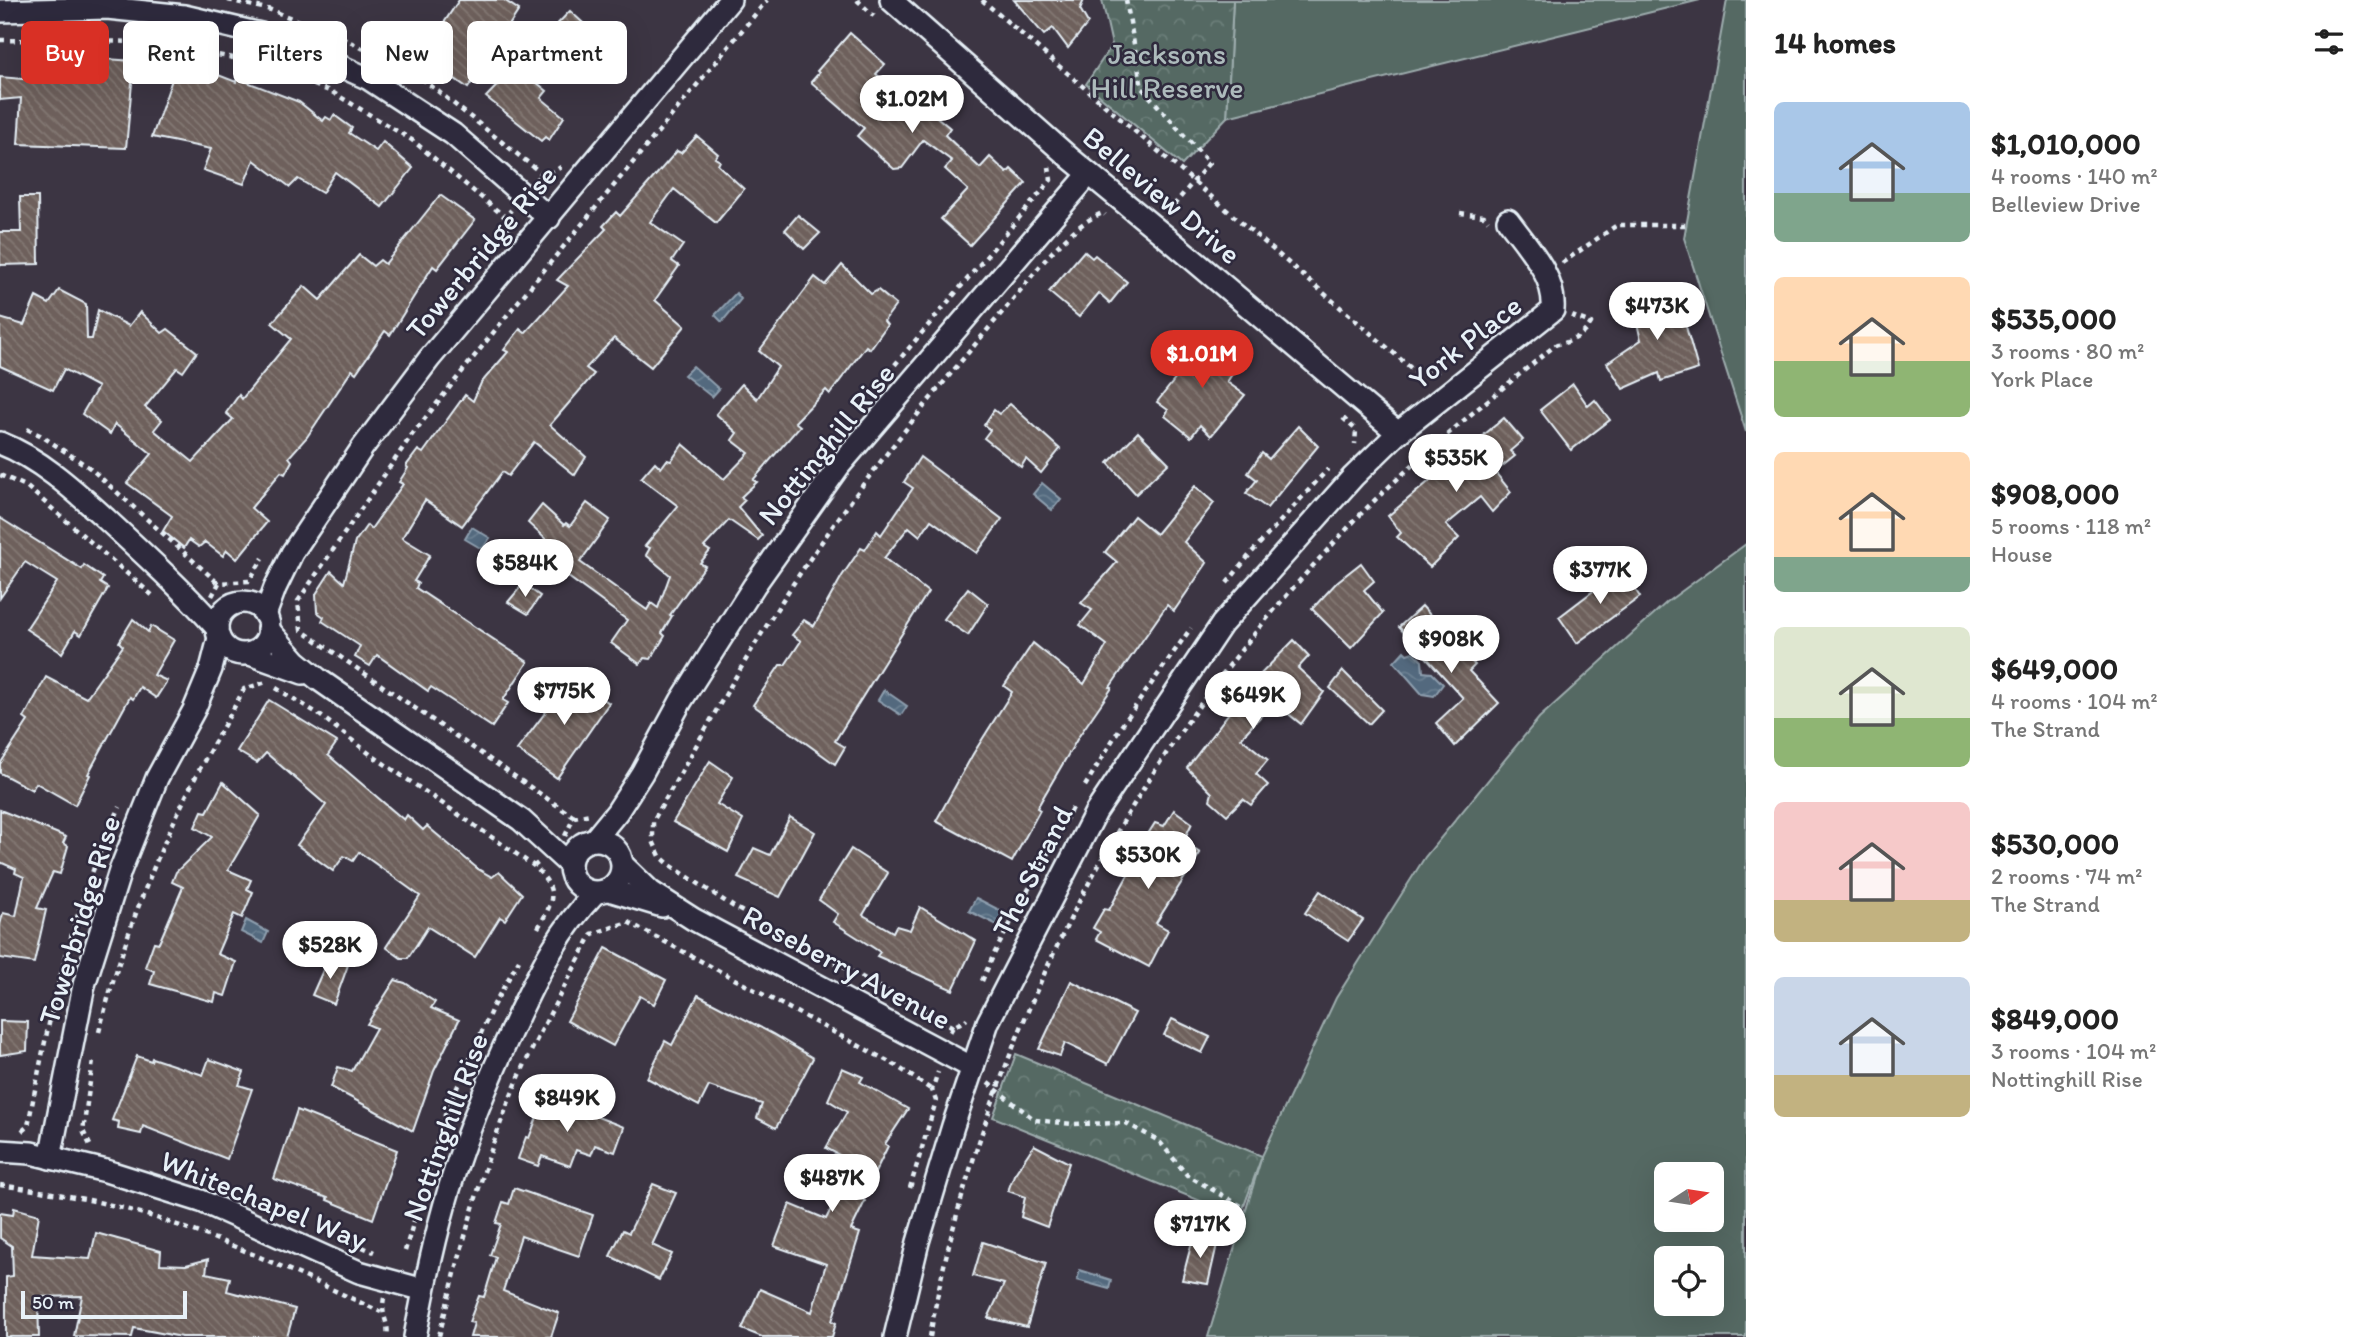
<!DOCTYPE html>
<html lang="en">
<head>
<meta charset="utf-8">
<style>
  :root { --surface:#fff; --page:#f6f6f6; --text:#222; --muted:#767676; --accent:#d93025 }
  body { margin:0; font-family:Itim,sans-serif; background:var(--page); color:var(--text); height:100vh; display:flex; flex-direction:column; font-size:26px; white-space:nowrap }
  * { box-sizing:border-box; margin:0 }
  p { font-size:23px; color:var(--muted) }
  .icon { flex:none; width:38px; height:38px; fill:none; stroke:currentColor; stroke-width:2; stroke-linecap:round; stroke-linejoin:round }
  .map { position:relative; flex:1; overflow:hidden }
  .details { display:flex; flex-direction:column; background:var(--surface); width:630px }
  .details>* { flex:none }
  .top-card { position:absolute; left:21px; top:21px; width:665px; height:63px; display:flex; gap:14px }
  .needle { width:46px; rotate:78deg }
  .tools { position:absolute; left:1654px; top:1162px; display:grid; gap:14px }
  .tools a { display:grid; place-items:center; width:70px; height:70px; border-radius:10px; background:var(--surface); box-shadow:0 7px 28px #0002; font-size:35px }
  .scale { position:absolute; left:21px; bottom:18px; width:166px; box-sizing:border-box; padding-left:7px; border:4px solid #e8f1f8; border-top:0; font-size:19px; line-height:24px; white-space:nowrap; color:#e8f1f8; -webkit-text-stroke:5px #2f2a3d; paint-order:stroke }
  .price { position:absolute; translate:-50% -60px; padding:0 16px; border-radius:24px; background:#fff; color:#222; font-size:23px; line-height:46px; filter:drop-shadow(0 2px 4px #0008) }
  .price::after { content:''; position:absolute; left:50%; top:42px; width:21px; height:16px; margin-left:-10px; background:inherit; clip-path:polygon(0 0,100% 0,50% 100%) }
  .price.active { background:var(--accent); color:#fff }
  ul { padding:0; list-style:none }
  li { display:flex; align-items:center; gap:21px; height:175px; padding:0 28px }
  li span { display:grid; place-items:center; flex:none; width:196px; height:140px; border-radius:10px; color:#555 }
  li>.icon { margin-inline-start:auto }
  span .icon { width:84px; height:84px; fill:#fffc; stroke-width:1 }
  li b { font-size:30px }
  h2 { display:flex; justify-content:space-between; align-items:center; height:84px; padding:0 28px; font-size:30px }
  .chip { padding:0 24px; border-radius:10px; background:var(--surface); box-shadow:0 7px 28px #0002; font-size:24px; line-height:63px }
  .chip.active { background:var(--accent); color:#fff }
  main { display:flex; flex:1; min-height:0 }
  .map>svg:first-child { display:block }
</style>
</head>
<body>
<main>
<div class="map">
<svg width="1746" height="1337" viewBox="0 0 1746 1337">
  <defs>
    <pattern id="forest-crowns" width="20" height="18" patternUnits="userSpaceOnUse" patternTransform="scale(1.75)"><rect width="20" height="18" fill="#546963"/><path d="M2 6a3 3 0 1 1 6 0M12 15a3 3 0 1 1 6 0" fill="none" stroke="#6d7f7a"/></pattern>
    <pattern id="water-waves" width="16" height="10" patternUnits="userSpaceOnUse" patternTransform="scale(1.75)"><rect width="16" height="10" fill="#52697e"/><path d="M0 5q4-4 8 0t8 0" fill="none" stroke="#6b7f91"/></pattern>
    <pattern id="building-back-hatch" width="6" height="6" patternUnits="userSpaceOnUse" patternTransform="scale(1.75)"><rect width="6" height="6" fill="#6e615c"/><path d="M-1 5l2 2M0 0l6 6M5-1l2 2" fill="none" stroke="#837874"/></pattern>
  </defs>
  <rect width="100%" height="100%" fill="#3c3543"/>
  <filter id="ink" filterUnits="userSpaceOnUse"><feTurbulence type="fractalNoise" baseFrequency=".0143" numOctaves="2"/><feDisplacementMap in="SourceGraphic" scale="14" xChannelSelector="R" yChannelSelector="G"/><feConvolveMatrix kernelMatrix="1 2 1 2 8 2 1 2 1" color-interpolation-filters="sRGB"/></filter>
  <g filter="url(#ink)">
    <g fill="#546963" stroke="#9eadae" stroke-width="2" fill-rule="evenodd">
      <path d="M1233 0H1700L1227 117Z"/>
      <path d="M1727 0H1746V432L1684 238Z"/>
      <path d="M1746 544V1337H1208L1262 1156 1336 998 1425 857 1539 718 1667 602ZM1712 1174V1220H1666V1174ZM1712 1258V1304H1666V1258Z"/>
    </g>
    <g fill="url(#forest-crowns)" stroke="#9eadae" stroke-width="2">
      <path d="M1102 0H1233L1227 117 1182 165 1086 84 1112 45Z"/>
      <path d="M1016 1054 1262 1156 1240 1217 993 1117Z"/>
    </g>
    <g fill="url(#water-waves)" stroke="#8e9faf" stroke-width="2">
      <path d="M736 293 741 299 722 322 715 315Z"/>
      <path d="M693 366 719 389 712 397 684 375Z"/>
      <path d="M1042 483 1061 499 1052 510 1033 494Z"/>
      <path d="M472 527 490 538 482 549 465 539Z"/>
      <path d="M1404 651 1407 654 1413 652 1422 661 1423 672 1432 673 1443 684 1434 696 1422 694 1394 662Z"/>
      <path d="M884 690 907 706 901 715 878 700Z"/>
      <path d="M976 898 1007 914 1001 927 969 911Z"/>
      <path d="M246 920 268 932 263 943 241 932Z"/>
      <path d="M1080 1270 1111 1280 1109 1289 1077 1280Z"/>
    </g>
    <g fill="url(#building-back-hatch)" stroke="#e8f1f8" stroke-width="2">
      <path d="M459 0H504L519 10 468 88 422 56Z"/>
      <path d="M1014 0H1084L1080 9 1088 23 1068 48 1053 28 1044 35Z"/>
      <path d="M570 11 620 57 607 76 601 73 591 81 558 54 562 49 546 36Z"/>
      <path d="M850 33 885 64 876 74 907 102 912 96 950 128 945 135 980 168 990 157 1007 173 1011 169 1026 183 970 245 941 219 968 190 945 169 952 161 923 140 902 168 894 169 857 136 864 128 811 82 819 73 817 71Z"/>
      <path d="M106 59 134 61 126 148 18 144 21 98 0 100V77L23 79 24 69 88 68V65L105 66Z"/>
      <path d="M190 64 236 82 237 78 299 102 323 121 326 117 331 120 334 115 352 128 349 133 376 151 383 142 413 168 382 207 335 172 322 193 298 179 290 187 254 160 244 184 203 170 211 149 152 137 177 65 187 69Z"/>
      <path d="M516 66 547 91 541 98 564 117 549 140 545 137 541 141 486 97Z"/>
      <path d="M697 136 718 154 715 158 720 161 718 165 744 189 716 223 674 189 650 222 683 245 672 261 679 266 655 300 685 326 651 367 614 338 586 368 594 374 550 425 586 457 575 475 534 442 508 476 502 472 462 526 425 500 402 538 430 555 414 581 418 583 416 588 528 662 503 700 508 703 492 727 431 687 428 691 377 655 370 666 355 657 360 646 322 621 324 617 317 612 316 594 331 571 344 583 355 542 367 525 371 529 403 484 399 482 408 468 406 466 418 450 423 453 465 395 473 401 481 383 508 352 504 350 520 329 525 333 568 286 557 280 606 229 603 226 616 212 620 216 677 151 681 153Z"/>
      <path d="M440 195 475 220 437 269 433 266 390 335 385 331 356 373 352 370 307 437 289 457 292 461 285 474 281 472 251 508 267 522 237 559 227 550 223 556 205 542 199 547 189 540 184 548 163 531 172 516 127 483 152 454 115 424 110 434 82 414 98 387 64 369 53 390 0 366V318L24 325 36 297 49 304 59 290 86 304 87 339H92L98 310 129 326 140 312 162 333 168 329 197 352 183 372 177 368 145 407 162 420 154 430 193 462 233 419 226 413 239 395 242 399 291 339 272 323 304 286 320 300 359 255 373 266 380 260 385 264Z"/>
      <path d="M20 197H38L39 264 0 265V232H21Z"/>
      <path d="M798 215 820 233 804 249 785 230Z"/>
      <path d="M1084 251 1092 258 1095 255 1127 282 1110 303 1099 293 1079 317 1049 292Z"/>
      <path d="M842 265 871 294 878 290 896 305 884 321 887 325 870 349 866 346 830 394 826 390 795 422 800 426 753 480 757 482 741 497 745 500 738 507 762 536 758 540 729 520 704 547 710 551 700 563 705 566 670 615 672 616 662 633 665 636 651 659 644 658 640 664 611 643 627 620 541 557 551 544 528 523 542 505 564 525 566 523 570 526 587 503 610 520 580 562 647 610 651 603 658 608 670 575 646 555 650 548 645 546 678 506 641 478 655 462 661 468 667 460 671 461 683 444 724 479 749 453 732 440 737 433 716 414 742 384 757 399 778 367 759 351 815 277 825 285Z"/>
      <path d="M1663 292 1665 299 1683 294 1690 315 1683 316 1698 369 1661 381 1659 373 1623 389 1607 363 1641 340 1631 298Z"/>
      <path d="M1206 335 1238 365 1227 382 1245 395 1211 436 1200 425 1191 437 1165 416 1168 410 1157 402 1180 373 1173 368Z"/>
      <path d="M1573 384 1588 406 1595 400 1610 420 1571 450 1540 410Z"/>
      <path d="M1010 404 1060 449 1041 473 1026 459 1021 467 984 438 990 430 984 425 994 410 999 414Z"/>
      <path d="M1504 418 1523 440 1510 451 1515 456 1495 472 1511 492 1492 512 1480 497 1446 525 1459 538 1430 567 1397 537 1401 533 1388 516Z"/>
      <path d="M1298 426 1318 446 1267 508 1246 493 1257 480 1248 473 1262 453 1269 459Z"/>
      <path d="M1138 432 1169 463 1136 494 1108 463Z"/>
      <path d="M920 457 1002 519 977 553 931 520 920 536 909 527 884 558 928 592 835 741 845 747 835 764 753 705 780 665H785L801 641 792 635 804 620 814 626 842 576 861 548 865 550 877 531 881 535 913 488 904 482Z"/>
      <path d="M1195 486 1214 503 1184 542 1207 563 1174 611 1167 605 1110 687 1112 688 1079 736 1037 808 1040 810 1012 862 936 821 973 754 1012 692 1004 686 1033 643 1084 684 1107 645 1080 625 1092 610 1081 603 1117 562 1105 552 1134 516 1156 534Z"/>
      <path d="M0 518 82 569 84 565 103 578 100 583 108 588 81 635 75 631 62 653 26 629 57 582 25 562 0 598Z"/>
      <path d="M1361 563 1374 581 1364 590 1383 613 1351 648 1312 609 1338 581Z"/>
      <path d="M1622 569 1640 597 1577 643 1559 617Z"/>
      <path d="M523 584 540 596 528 614 508 602Z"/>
      <path d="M968 588 988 604 968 635 944 619Z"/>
      <path d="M1422 606 1475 665 1469 671 1499 703 1455 746 1436 723 1463 698 1399 627Z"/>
      <path d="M133 619 148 632 151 626 174 640 154 675 167 681 156 698 140 687 133 699 130 697 88 774 90 775 75 805 36 783 32 790 0 773V764L28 721 24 718 46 677 86 698 123 646 119 642Z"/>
      <path d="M1294 640 1309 656 1298 668 1324 692 1301 724 1281 708 1276 714 1269 707 1241 738 1268 760 1256 774 1268 785 1251 805 1243 799 1227 815 1210 800 1212 793 1187 768 1251 684Z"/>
      <path d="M1343 671 1382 710 1369 724 1330 688Z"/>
      <path d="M573 676 609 703 557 778 517 750Z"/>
      <path d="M269 700 337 742 328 755 404 820 407 815 423 830 427 826 478 869 492 877 499 872 522 894 505 920 500 917 475 957 428 927 408 958H401L386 947 420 896 359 852 353 861 344 856 333 871 297 845 326 805 266 753 257 763 237 751Z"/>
      <path d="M710 761 733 777 717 804 743 820 728 852 673 822Z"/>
      <path d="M223 782 260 815 228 870 251 880 247 889 253 892 242 918 234 914 217 954 236 962 225 996 216 993 214 1002 150 984 154 971 145 967 154 942 159 943 183 887 172 882 176 872 212 837 195 827 202 811 207 812Z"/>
      <path d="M0 810 66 837 63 843 68 846 60 874 53 872 37 908 46 910 34 963 0 958V925L3 913 16 916 24 877 15 873 16 869 0 862Z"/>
      <path d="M1174 810 1192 823 1183 842 1200 853 1156 923 1168 930 1149 967 1096 939 1100 932 1093 928 1104 909 1109 910 1129 873 1125 870 1155 823 1164 826Z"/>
      <path d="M790 817 815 832 780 897 738 878 754 848 770 855Z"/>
      <path d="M851 849 888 873 863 915 893 932 896 926 910 930 920 907 976 941 953 990 877 956 880 952 833 922 838 914 819 900Z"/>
      <path d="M1320 891 1363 920 1348 941 1305 913Z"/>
      <path d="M606 948 666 980 654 1004 640 996 613 1046 567 1021Z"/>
      <path d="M328 959 348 965 334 1004 312 995Z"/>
      <path d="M395 980 405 983 435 1002 431 1008 459 1020 434 1071 413 1131 331 1087 338 1067 352 1071 376 1028 367 1024Z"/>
      <path d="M1071 981 1135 1013 1108 1064 1065 1043 1060 1056 1039 1049Z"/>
      <path d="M698 995 773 1034 813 1058 776 1128 757 1118 762 1104 709 1086 699 1106 647 1078 665 1041 672 1045Z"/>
      <path d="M1172 1019 1210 1037 1202 1053 1164 1035Z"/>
      <path d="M0 1021 28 1022 27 1051 0 1055Z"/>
      <path d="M137 1056 151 1061 152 1058 203 1075 209 1059 244 1072 239 1085 252 1089 227 1159 143 1126 141 1134 118 1129 119 1122 112 1120Z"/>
      <path d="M842 1068 863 1077 860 1082 908 1109 885 1144 888 1146 862 1199 865 1201 851 1230 860 1233 832 1321 836 1323 832 1337H762L742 1329 760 1289 812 1312 826 1264 774 1246 790 1204 826 1219 849 1173 835 1165 841 1156 826 1148 847 1112 828 1100Z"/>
      <path d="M545 1097 624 1127 615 1152 595 1145 591 1155 576 1150 570 1166 542 1156 538 1166 518 1159 526 1137 529 1138Z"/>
      <path d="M297 1110 397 1150 373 1219 327 1200 328 1198 274 1179Z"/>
      <path d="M1034 1145 1069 1163 1047 1227 1021 1217 1025 1197 1008 1191 1014 1175Z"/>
      <path d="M653 1184 676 1193 652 1245 672 1254 659 1280 610 1256 623 1230 629 1233Z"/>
      <path d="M514 1188 593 1215 579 1256 521 1236 503 1291 559 1313 551 1337H470L474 1323 469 1322 479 1296 484 1297 496 1257 490 1255 501 1224 496 1223 503 1202 509 1204Z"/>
      <path d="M14 1208 39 1215 32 1255 90 1259 96 1233 161 1251 160 1264 186 1265 208 1259 206 1273 230 1278 227 1291 295 1309 287 1337H182L134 1328 132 1337 74 1336 82 1296 38 1297 39 1337H6V1277L13 1276 12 1246 0 1238V1213L13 1215Z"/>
      <path d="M1194 1234 1218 1240 1208 1284 1182 1280Z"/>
      <path d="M983 1242 1046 1263 1027 1327 988 1318 1004 1284 973 1276Z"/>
    </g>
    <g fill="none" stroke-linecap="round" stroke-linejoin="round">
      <g stroke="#e8f1f8" stroke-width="26">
        <g id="minor">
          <path d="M891 0 1070 158 1171 241 1398 433"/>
          <path d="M0 11 107 8 184 16 278 38 369 79 453 134 549 218"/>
          <path d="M0 443C39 458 74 490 105 518 144 554 182 589 217 628"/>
          <circle cx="243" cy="628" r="26"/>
          <path d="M265 615 275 588 292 553 363 447 429 359 730 0"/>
          <path d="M268 629 296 661 318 679 521 820 570 865"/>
          <path d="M250 654 303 673"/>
          <circle cx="596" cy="866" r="26"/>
          <path d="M594 840 617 812 642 773 681 701 754 586 839 466 1089 174"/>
          <path d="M623 865 651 892 693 919 973 1068"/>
          <path d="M609 890 662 906"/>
          <path d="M0 1151 31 1153 106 1171 201 1201 359 1272 424 1290"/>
          <path d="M50 1158 84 985 120 871 157 778 194 710 211 669 219 638"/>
          <path d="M415 1337C423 1294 432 1250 444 1207 462 1141 490 1076 519 1014 541 968 559 930 595 893"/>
          <path d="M895 1337 918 1242 953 1126 988 1022 1096 812 1222 624 1353 477 1398 433 1553 310C1556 276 1527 246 1508 220"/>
        </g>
      </g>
      <g stroke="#e8f1f8" stroke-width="4.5" stroke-dasharray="5 5" stroke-linecap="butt">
        <path d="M228 0 271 10 344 39 420 77 541 173 553 172 561 167"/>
        <path d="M857 0 874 16"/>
        <path d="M982 0 1418 374 1438 371 1441 369"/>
        <path d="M1126 0 1142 88 1209 163 1168 212"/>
        <path d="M0 40 148 42 255 62 332 92 412 140 505 217 511 210"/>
        <path d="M535 181 541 173"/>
        <path d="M1460 213 1484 216 1488 221"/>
        <path d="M505 217 509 233"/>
        <path d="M1562 263 1617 225H1686"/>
        <path d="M882 380 1051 180 1049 167"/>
        <path d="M1343 418 1356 430 1355 444"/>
        <path d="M27 429 40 435 90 468 218 583"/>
        <path d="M0 475 26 486 152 595"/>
        <path d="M1227 583 1252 552 1328 469"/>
        <path d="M212 596 219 583 249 581 263 558"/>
        <path d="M276 688 317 713 370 754 534 866"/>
        <path d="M1085 786 1120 728 1191 628"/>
        <path d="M574 817 301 630 298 601 411 436 512 309 767 0"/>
        <path d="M565 836 574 817 590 814"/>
        <path d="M538 928C554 900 559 891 534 866L539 862"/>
        <path d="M982 981 994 954 1073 806"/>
        <path d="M953 1027 734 907 670 865 660 856 653 841V821C696 747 736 673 782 601 848 498 926 402 1005 309 1031 279 1065 227 1103 213L1105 215"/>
        <path d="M99 1032C120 950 150 869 188 792 205 757 226 723 244 689L266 682"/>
        <path d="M950 1032 953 1027 967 1019"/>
        <path d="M988 1083 1035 1120 1072 1124 1126 1123 1159 1141 1187 1175 1243 1207"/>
        <path d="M22 1131 28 1126C48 1021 73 903 120 807"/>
        <path d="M90 1145 83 1131 93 1061"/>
        <path d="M0 1185C50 1192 99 1200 147 1215 228 1240 305 1277 381 1312"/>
        <path d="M910 1188 936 1101 932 1090 938 1072"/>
        <path d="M344 1239 374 1252"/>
        <path d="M405 1251 445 1115 493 1006 519 960"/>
        <path d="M384 1298C380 1317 390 1322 387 1337"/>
        <path d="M439 1336C459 1257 479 1177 509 1101 532 1043 564 989 592 934L628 922 895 1065 932 1090"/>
        <path d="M930 1337C942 1261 963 1188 988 1115 1061 905 1169 722 1320 558 1338 539 1355 519 1374 501 1432 445 1495 394 1557 344 1571 343 1584 335 1591 323L1572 316"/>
      </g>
      <use href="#minor" stroke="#2f2a3d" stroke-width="21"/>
    </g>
  </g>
  <g text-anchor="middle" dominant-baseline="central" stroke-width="5" stroke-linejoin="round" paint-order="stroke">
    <g font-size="30" fill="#adbbbc" stroke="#2f2a3d">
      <text x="1167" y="53">Jacksons<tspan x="1167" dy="34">Hill Reserve</tspan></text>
    </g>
    <g font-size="30" fill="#e8f1f8" stroke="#2f2a3d">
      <text transform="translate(1162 195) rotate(40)">Belleview Drive</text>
      <text transform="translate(481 252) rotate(-50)">Towerbridge Rise</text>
      <text transform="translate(1465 342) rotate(-38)">York Place</text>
      <text transform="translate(826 444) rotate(-51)">Nottinghill Rise</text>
      <text transform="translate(1032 871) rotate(-63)">The Strand</text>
      <text transform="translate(79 920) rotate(-73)">Towerbridge Rise</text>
      <text transform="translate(847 967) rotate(28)">Roseberry Avenue</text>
      <text transform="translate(445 1127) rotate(-70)">Nottinghill Rise</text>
      <text transform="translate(264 1200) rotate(22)">Whitechapel Way</text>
    </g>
  </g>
</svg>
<div class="tools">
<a><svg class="needle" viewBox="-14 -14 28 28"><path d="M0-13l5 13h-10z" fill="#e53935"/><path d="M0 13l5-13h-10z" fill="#767676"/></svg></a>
<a><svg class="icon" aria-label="locate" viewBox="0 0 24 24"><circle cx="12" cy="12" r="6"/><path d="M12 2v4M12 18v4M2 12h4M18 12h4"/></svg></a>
</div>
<div class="scale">50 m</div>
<b class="price" style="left:912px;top:135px">$1.02M</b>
<b class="price" style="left:1657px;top:342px">$473K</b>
<b class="price active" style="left:1202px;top:390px">$1.01M</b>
<b class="price" style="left:1456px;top:494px">$535K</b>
<b class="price" style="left:525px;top:599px">$584K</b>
<b class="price" style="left:1600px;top:606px">$377K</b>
<b class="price" style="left:1451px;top:675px">$908K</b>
<b class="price" style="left:564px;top:727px">$775K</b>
<b class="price" style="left:1253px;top:731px">$649K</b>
<b class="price" style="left:1148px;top:891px">$530K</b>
<b class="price" style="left:330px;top:981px">$528K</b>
<b class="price" style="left:567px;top:1134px">$849K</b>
<b class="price" style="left:832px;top:1214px">$487K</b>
<b class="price" style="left:1200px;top:1260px">$717K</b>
<div class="top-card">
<a class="chip active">Buy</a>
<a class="chip">Rent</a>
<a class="chip">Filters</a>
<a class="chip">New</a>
<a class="chip">Apartment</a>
</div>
</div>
<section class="details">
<h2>14 homes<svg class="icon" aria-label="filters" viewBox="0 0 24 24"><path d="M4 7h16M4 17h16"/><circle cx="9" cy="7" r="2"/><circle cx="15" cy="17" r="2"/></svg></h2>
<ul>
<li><span style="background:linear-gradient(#a9c7e8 65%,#7fa58c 0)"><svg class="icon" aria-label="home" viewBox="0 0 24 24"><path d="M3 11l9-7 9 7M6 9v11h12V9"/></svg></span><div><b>$1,010,000</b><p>4 rooms · 140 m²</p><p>Belleview Drive</p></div></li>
<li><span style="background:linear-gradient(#ffd9b3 60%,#8fb573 0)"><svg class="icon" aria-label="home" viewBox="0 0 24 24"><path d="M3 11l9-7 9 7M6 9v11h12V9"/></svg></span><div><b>$535,000</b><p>3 rooms · 80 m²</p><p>York Place</p></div></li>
<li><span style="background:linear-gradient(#ffd9b3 75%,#7fa58c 0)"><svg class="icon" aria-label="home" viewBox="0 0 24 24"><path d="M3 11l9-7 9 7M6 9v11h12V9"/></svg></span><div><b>$908,000</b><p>5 rooms · 118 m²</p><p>House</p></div></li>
<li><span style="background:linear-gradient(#dfe7d0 65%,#8fb573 0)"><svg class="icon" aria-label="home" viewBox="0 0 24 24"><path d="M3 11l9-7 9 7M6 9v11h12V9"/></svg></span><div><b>$649,000</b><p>4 rooms · 104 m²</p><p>The Strand</p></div></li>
<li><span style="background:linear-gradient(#f6c9c9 70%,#c2b280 0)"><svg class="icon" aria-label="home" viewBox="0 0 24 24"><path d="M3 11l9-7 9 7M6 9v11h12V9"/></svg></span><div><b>$530,000</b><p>2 rooms · 74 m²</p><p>The Strand</p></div></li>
<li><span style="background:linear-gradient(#c9d6e8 70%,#c2b280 0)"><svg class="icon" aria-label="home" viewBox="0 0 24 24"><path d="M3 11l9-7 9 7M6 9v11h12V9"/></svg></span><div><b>$849,000</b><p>3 rooms · 104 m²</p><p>Nottinghill Rise</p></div></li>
</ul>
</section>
</main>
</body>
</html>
